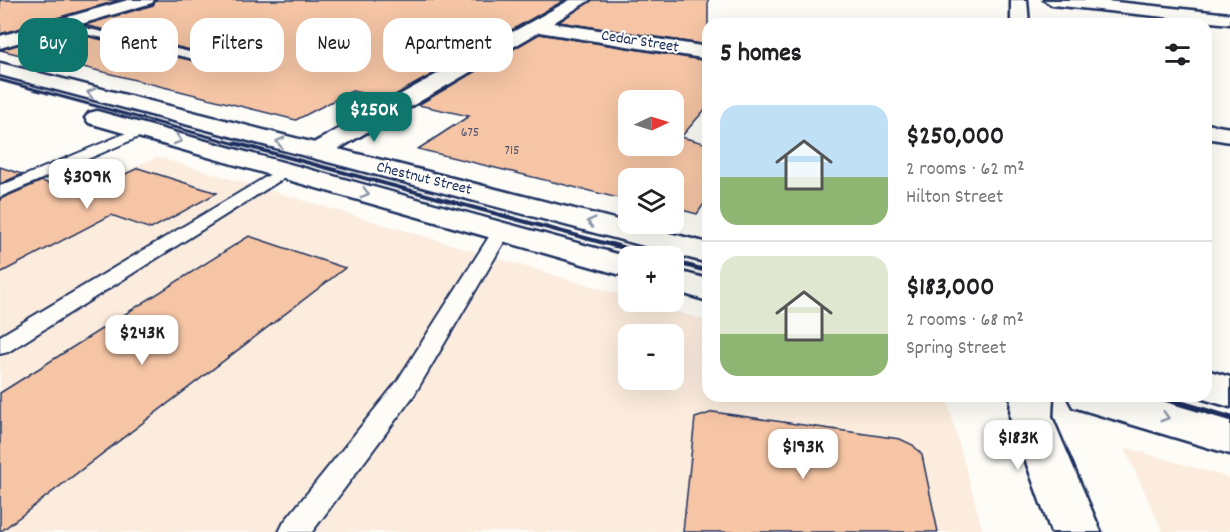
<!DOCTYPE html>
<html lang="en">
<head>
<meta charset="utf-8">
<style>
  :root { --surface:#fff; --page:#f6f6f6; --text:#202124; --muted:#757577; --line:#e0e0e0; --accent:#0f766e }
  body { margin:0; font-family:Dekko,sans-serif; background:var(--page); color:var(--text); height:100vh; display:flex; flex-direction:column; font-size:22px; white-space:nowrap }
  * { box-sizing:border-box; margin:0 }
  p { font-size:20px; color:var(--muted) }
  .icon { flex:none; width:33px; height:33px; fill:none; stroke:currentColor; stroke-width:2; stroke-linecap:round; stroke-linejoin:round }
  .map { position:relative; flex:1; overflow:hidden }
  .panel { position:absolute; left:702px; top:18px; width:510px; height:384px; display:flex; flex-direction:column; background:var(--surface); border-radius:18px; box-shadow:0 6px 24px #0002 }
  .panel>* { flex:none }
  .guide { position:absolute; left:18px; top:18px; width:570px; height:54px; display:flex; gap:12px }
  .needle { width:39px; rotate:86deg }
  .buttons { position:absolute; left:618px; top:90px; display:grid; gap:12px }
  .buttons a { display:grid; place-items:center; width:66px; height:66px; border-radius:12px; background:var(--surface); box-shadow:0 6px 24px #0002; font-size:30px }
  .price { position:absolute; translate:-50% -51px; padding:0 14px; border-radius:12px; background:#fff; color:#222; font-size:20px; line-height:39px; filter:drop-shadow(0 2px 3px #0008) }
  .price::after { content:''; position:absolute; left:50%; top:36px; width:18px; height:14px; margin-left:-9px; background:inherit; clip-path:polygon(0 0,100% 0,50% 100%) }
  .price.current { background:var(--accent); color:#fff }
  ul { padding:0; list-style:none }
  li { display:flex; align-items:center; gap:18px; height:150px; padding:0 18px }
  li+li { border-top:2px solid var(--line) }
  li span { display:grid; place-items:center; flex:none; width:168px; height:120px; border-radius:18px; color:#555 }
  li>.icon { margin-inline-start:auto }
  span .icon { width:72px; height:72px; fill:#fffc; stroke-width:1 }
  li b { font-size:26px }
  h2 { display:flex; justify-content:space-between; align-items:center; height:72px; padding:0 18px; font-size:26px }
  .tag { padding:0 21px; border-radius:18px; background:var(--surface); box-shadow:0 6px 24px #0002; font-size:21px; line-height:54px }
  .tag.current { background:var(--accent); color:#fff }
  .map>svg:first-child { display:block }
</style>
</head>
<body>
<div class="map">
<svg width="1230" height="532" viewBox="0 0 1230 532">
  <rect width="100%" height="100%" fill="#fdfcf7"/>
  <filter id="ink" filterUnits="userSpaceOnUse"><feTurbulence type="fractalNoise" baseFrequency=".0167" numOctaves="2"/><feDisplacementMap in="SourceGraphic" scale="12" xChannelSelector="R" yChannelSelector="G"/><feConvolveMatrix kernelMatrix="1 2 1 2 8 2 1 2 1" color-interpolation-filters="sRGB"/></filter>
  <g filter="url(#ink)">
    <g fill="#fbecde" fill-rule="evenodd">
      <path d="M157 157 628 297V302H643L708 321V396H946L983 532H0V228ZM628 334H674V380H628Z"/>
      <path d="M1124 447 1230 478V532H1163Z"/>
    </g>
    <g fill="#f5c5a5" stroke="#1b2f5e" stroke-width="1.5" fill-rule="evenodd">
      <path d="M0 0H120L0 34Z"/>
      <path d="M156 0H565L388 99 352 91 296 120 55 60 49 62 0 50 64 31 194 61 201 58 202 55 195 51 84 25 153 5Z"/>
      <path d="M592 0H708V45L559 22Z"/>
      <path d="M539 34 708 61V106L681 137 708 144V198L697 214 674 208V178H628V197L626 200 418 149 469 116 418 105ZM628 100H674V146H628Z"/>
      <path d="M0 167 22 174 0 184Z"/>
      <path d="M138 168 217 193 151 229 111 215 0 273V199L42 181 50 184 65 178 96 188Z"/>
      <path d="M249 236 345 268 0 532V393Z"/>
      <path d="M713 412 900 439 913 445 922 455 938 532H683L695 418Z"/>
    </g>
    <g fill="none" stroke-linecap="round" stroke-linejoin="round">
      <g stroke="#1b2f5e" stroke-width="4">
        <g id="service">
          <path d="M59 22 194 53 200 56 194 59 55 27V23Z"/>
          <path d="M143 126 150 130 148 133 0 197V186Z"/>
          <path d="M286 165 294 170 292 173 8 352 0 354V336Z"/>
          <path d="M501 227 507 228 510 232 414 395 312 532H279L284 522 396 383 492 232 495 228Z"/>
        </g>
      </g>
      <g stroke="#1b2f5e" stroke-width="5">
        <g id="minor">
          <path d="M128 0H154L152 3 0 48V36Z"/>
          <path d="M570 0H590L553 23 708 47V59L539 32 326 156 317 159 308 156 304 151 308 146Z"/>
          <path d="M1011 0H1027L1029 24H1011Z"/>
          <path d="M1044 0H1097L1230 14V24L1052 5Z"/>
          <path d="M1206 124 1230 128V142L1206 138Z"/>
          <path d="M1011 396H1053L1052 417 1101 532H1051L1010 417Z"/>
        </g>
      </g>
      <g stroke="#1b2f5e" stroke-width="5">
        <g id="tertiary">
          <path d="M0 63 708 243V263L0 75Z"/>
          <path d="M97 111 628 257V277L89 123 85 118 89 113Z"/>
          <path d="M674 270 708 279V301L674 291Z"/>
          <path d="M1206 370 1230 377V407L1193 396H1206Z"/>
          <path d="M1067 396H1146L1230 418V454L1073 407Z"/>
        </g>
      </g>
      <use href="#service" fill="#fdfcf7" fill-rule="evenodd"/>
      <use href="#minor" fill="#fdfcf7" fill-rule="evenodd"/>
      <use href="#tertiary" fill="#fdfcf7" fill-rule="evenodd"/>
      <path stroke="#1b2f5e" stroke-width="3" d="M0 80 240 145"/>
      <path stroke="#1b2f5e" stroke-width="4" d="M235 143 615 246"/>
      <g stroke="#1b2f5e" stroke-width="4.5">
        <path d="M610 244 654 256"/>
        <path d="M674 262 708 271"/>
      </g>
      <path stroke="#1b2f5e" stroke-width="6" d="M1156 396 1230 418"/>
    </g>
    <defs><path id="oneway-chevron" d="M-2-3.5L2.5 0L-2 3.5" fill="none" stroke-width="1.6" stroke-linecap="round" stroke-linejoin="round" transform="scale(1.5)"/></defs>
    <g stroke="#8c96aa">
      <use href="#oneway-chevron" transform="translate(91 93) rotate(-166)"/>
      <use href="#oneway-chevron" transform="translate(178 140) rotate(16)"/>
      <use href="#oneway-chevron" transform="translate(280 142) rotate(-166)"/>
      <use href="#oneway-chevron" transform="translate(365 193) rotate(16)"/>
      <use href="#oneway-chevron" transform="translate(591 222) rotate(-165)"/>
      <use href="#oneway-chevron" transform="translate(1165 417) rotate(16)"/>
    </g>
  </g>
  <g text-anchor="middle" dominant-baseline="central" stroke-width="4.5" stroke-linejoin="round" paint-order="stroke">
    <g font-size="14" fill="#525470">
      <text x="470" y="133">675</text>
      <text x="512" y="151">715</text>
    </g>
    <g font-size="16" fill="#1b2f5e" stroke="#fdfcf7">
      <text transform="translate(640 42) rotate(9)">Cedar Street</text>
      <text transform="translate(424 179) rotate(14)">Chestnut Street</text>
    </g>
  </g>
</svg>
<div class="buttons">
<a><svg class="needle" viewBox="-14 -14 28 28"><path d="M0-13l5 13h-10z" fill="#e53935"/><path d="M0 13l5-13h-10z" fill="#757577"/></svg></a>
<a><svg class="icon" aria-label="layers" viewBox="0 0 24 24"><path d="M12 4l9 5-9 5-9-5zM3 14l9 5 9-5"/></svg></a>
<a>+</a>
<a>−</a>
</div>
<b class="price current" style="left:374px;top:143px">$250K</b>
<b class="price" style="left:87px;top:210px">$309K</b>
<b class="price" style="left:142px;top:366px">$243K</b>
<b class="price" style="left:1018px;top:471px">$183K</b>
<b class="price" style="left:803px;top:480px">$193K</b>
<div class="guide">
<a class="tag current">Buy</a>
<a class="tag">Rent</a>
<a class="tag">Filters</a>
<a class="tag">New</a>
<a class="tag">Apartment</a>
</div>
<section class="panel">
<h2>5 homes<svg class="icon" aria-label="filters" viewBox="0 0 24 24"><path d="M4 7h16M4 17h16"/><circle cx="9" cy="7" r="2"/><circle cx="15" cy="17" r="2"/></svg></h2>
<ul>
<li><span style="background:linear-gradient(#bfe0f5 60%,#8fb573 0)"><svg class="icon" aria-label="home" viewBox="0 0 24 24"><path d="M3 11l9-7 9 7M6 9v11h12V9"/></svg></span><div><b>$250,000</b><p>2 rooms · 62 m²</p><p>Hilton Street</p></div></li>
<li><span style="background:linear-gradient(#dfe7d0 65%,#8fb573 0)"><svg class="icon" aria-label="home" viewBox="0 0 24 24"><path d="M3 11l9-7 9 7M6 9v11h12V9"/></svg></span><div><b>$183,000</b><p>2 rooms · 68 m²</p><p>Spring Street</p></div></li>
</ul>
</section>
</div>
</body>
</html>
